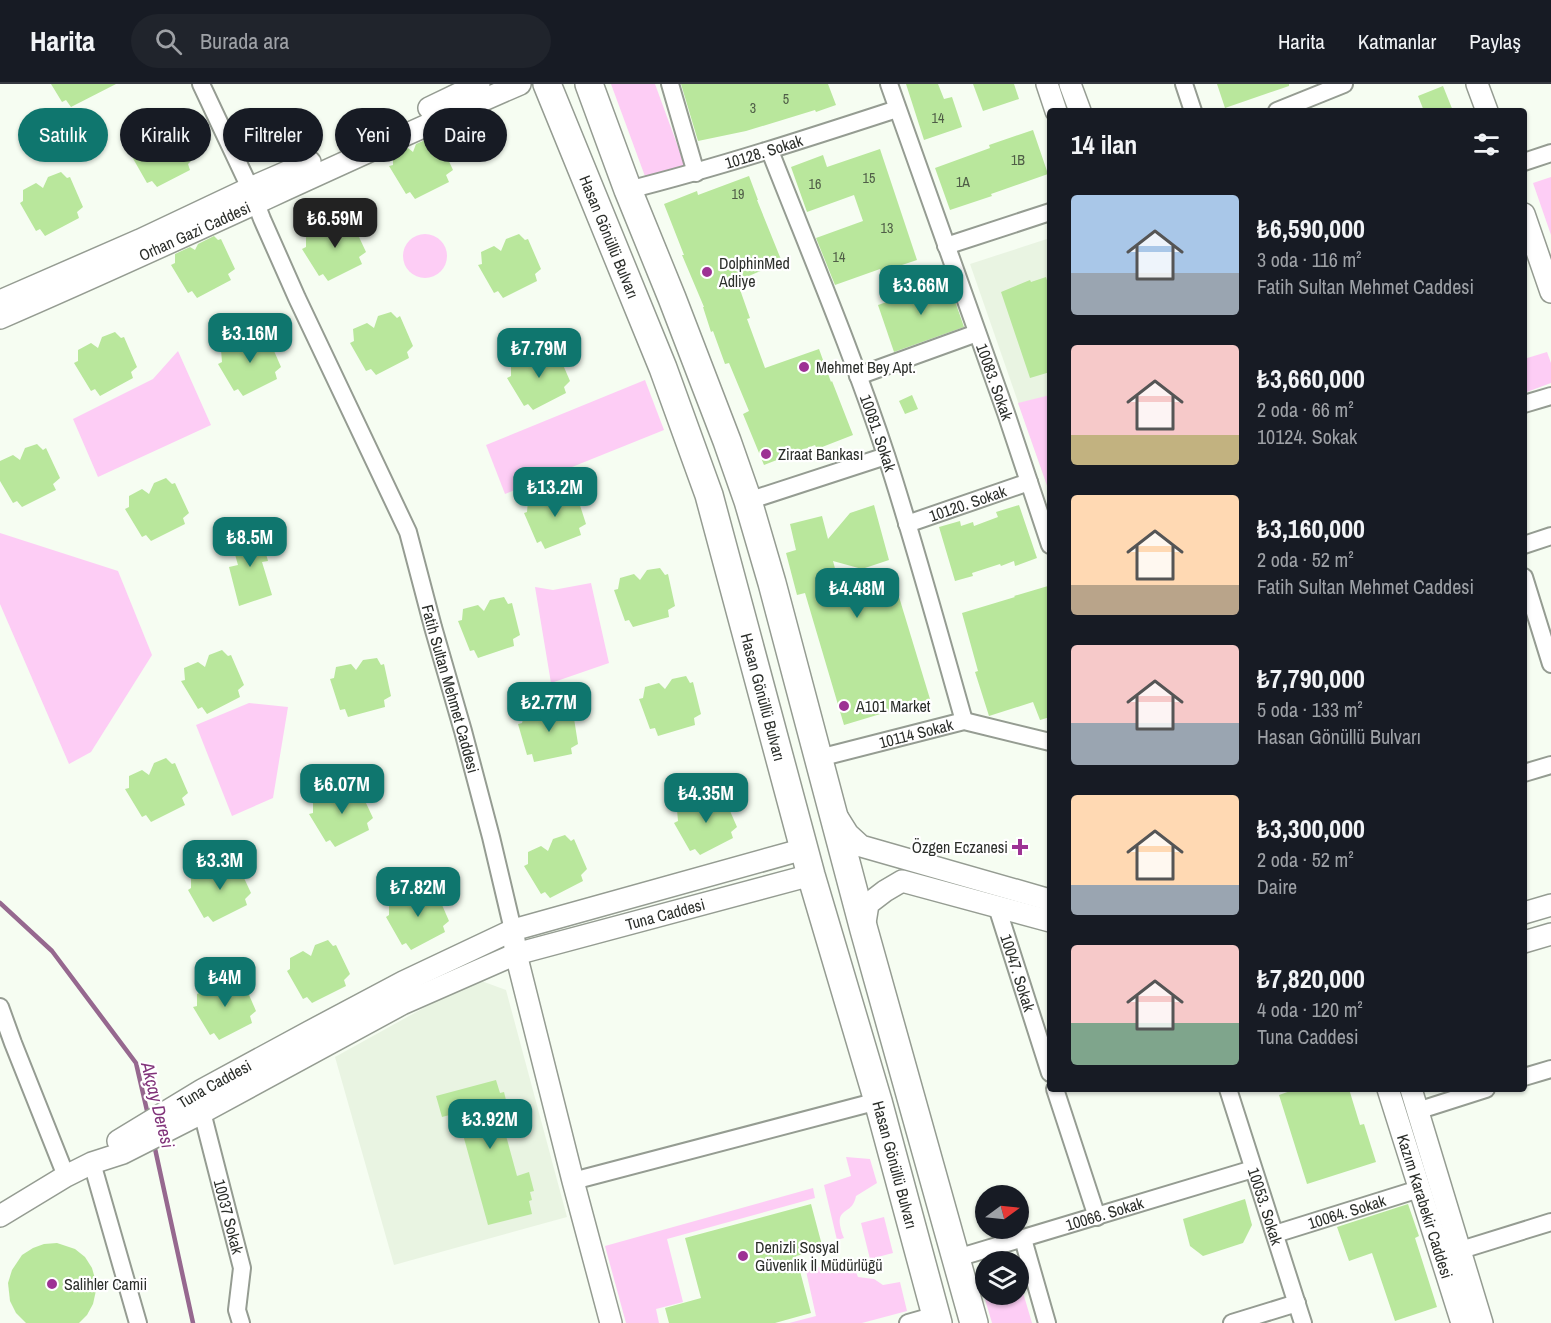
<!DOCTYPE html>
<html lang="tr">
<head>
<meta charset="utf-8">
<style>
  :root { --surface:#171b24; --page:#20242c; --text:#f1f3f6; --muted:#9ea1a6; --line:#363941; --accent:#0f766e }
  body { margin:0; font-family:"Archivo Narrow",sans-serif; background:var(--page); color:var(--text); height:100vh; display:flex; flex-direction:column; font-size:22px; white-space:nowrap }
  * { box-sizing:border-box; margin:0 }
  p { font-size:20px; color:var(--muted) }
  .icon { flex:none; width:33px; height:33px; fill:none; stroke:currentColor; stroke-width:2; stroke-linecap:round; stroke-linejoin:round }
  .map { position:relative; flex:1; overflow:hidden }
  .sheet { position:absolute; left:1047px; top:24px; width:480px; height:984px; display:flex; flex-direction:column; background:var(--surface); border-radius:6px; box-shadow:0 2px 4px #0004 }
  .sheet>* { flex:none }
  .banner { position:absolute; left:18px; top:24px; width:570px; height:54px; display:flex; gap:12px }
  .needle { width:39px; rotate:75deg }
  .buttons { position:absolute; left:975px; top:1101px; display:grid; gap:12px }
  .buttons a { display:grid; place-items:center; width:54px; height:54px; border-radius:50%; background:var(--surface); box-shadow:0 2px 4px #0004; font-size:30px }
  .price { position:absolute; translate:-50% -51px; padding:0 14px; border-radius:12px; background:var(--accent); color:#fff; font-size:20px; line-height:39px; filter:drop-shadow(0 2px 3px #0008) }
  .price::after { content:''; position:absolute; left:50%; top:36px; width:18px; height:14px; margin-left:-9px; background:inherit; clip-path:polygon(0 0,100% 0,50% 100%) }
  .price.current { background:#222; color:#fff }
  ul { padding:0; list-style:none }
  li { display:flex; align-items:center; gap:18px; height:150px; padding:0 24px }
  li span { display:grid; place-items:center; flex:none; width:168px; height:120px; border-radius:6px; color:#555 }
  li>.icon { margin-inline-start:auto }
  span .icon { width:72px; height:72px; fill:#fffc; stroke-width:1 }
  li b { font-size:26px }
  h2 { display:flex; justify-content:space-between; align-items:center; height:72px; padding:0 24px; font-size:26px }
  .chip { padding:0 21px; border-radius:27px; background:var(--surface); box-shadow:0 2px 4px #0004; font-size:21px; line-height:54px }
  .chip.current { background:var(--accent); color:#fff }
  header { display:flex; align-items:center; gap:36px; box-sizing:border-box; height:84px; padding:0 30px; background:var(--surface); border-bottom:2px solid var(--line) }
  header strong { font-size:28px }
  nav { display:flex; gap:33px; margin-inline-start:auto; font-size:21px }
  .search { width:420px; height:54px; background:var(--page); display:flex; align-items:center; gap:15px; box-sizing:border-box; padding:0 21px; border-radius:33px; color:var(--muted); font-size:22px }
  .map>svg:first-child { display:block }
</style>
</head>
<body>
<header>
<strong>Harita</strong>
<div class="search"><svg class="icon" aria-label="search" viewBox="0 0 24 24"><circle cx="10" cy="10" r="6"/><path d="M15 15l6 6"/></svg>Burada ara</div>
<nav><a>Harita</a><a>Katmanlar</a><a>Paylaş</a></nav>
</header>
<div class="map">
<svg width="1551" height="1239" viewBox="0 0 1551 1239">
  <rect width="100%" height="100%" fill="#f6fdf2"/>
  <g fill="#e9f4e2">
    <path d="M1050 154V410L970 180Z"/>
    <path d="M476 895 506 906 567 1133 394 1181 335 973Z"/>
  </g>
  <g fill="#fdcdf5">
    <path d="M611 0H655L685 82 646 95Z"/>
    <path d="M1551 93V151L1533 99Z"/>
    <circle cx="425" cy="172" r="22"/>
    <path d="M178 267 211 341 98 393 73 335 153 295Z"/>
    <path d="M1547 268 1551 279V299L1524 309V275Z"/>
    <path d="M645 296 664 346 505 410 486 361Z"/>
    <path d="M1050 311V410L1018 319Z"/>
    <path d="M0 449 118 487 152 571 91 668 69 680 0 520Z"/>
    <path d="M591 499 609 579 551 599 535 503 553 506Z"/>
    <path d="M249 619 288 623 273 714 232 732 196 641Z"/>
    <path d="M846 1073 870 1075 877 1099 856 1112C852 1134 831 1120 844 1154L837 1156 824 1101 851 1092Z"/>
    <path d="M813 1104 815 1114 667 1155 683 1218 656 1225 659 1239H626L605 1162Z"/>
    <path d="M884 1133 893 1169 870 1175 861 1139Z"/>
    <path d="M850 1174 858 1193 874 1195 883 1201 900 1198 907 1227 862 1239H789L816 1232 806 1187Z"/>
    <path d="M985 1185 986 1210H1018L1019 1195 1032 1239H992L977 1188Z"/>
  </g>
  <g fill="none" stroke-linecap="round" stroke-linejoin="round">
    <g stroke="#96688f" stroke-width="4.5">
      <path d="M0 819 52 867 136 979 148 1031"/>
      <path d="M154 1060 193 1239"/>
    </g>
  </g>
  <g fill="#b9e79c">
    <path d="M51 0H116L71 23 66 16 62 18Z"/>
    <path d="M681 0H828L836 21 816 28 815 26 746 47 698 57Z"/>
    <path d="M906 0H938L944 15 952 13 962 43 924 56Z"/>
    <path d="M973 0H1014L1019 15 983 27Z"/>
    <path d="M1217 0H1289V2L1225 24Z"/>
    <path d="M1443 2 1453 27H1424L1418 12Z"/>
    <path d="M172 40 178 46 181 45 194 74 188 80 190 86 157 103 152 97 147 99 131 71 135 69 134 58 148 51 155 56 159 45Z"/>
    <path d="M1033 46 1048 90 991 110 992 112 950 126 935 84 990 64 989 61Z"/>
    <path d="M432 53 436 57 439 56 453 86 446 91 449 98 415 115 410 108 406 110 389 82 393 81V70L408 64 413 68 416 60Z"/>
    <path d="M880 65 917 176 881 188 880 185 835 201 816 154 863 137 854 111 807 128 791 83 823 71 827 83Z"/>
    <path d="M61 88 67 94 70 93 83 123 77 128 79 134 45 152 40 145 36 147 20 119 23 117V106L36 99 43 104 48 93Z"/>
    <path d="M749 92 758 116H757L782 178 737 197 750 234 747 235 765 284 819 265 831 298 832 297 853 351 817 365 815 361 764 381 743 330 749 327 729 279 725 280 713 247 711 248 703 223H704L682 171H684L664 120 697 107 698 111Z"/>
    <path d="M343 133 349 140 352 138 366 168 359 173 362 180 328 197 323 190 319 192 302 165 306 163V151L319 145 326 150 331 138Z"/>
    <path d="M519 150 525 156 528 155 541 185 535 190 537 197 503 214 498 207 494 209 478 181 482 180 481 168 494 162 501 167 506 155Z"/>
    <path d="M214 152 218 156 221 155 235 185 228 190 231 196 197 214 192 207 188 209 171 181 175 179V170L190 163 195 166 198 160Z"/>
    <path d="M1046 193 1050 206V288L1030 294 1001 208 1030 196 1031 198Z"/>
    <path d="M948 197 964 243 894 268 878 221Z"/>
    <path d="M391 228 397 234 400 232 413 262 407 268 409 274 376 291 371 285 366 287 350 259 354 257 353 245 367 239 374 244 378 232Z"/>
    <path d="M115 248 121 254 124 253 137 283 131 288 133 294 100 312 95 305 91 307 74 279 78 277V266L91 259 98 264 102 253Z"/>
    <path d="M259 248 265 254 268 253 281 283 275 288 277 295 243 312 238 305 234 307 218 280 222 278 221 266 234 260 242 265 246 253Z"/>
    <path d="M548 263 554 269 557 267 570 297 564 303 566 309 533 326 528 320 524 322 507 294 511 292V281L524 274 531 279 535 268Z"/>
    <path d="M912 311 918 325 905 330 899 317Z"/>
    <path d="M37 360 43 366 46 364 60 394 53 400 56 406 22 423 17 417 13 419 0 397V377L13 371 20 376 25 364Z"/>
    <path d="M166 394 172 400 175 399 189 429 183 434 185 440 151 457 146 451 142 453 125 425 129 423V412L142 405 149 410 154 399Z"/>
    <path d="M568 403 573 410 576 409 586 440 579 444 581 451 545 465 541 457 537 459 524 429 527 428 528 417 542 412 549 417 554 407Z"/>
    <path d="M874 421 889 476 862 485 833 477 844 518 896 503 930 615 844 641 805 509 797 511 786 469 796 466 790 440 822 432 828 455 850 429Z"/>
    <path d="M1019 421 1037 474 1015 482 1014 477 1001 482 1000 480 972 489 973 492 955 497 939 443 960 437 961 442 973 438 974 442 998 433 996 428Z"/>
    <path d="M259 444 268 477 262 478 272 511 239 522 229 483 238 481 230 453Z"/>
    <path d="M660 484 665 491 668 490 675 522 668 526 669 533 633 543 629 536 625 537 614 506 618 505 620 494 634 490 640 496 647 486Z"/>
    <path d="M1048 502 1050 508V633L1040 636 1033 618 989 632 975 588 978 587 962 529 1015 513 1014 512Z"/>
    <path d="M504 513 508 520 512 519 520 551 513 555 514 562 478 574 474 566 470 567 458 537 462 536 463 525 478 521 484 527 490 516Z"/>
    <path d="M222 566 228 572 231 571 244 601 238 606 240 613 207 630 202 623 198 625 181 597 185 596 184 584 198 578 205 583 209 571Z"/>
    <path d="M377 574 381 581 384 580 391 612 384 616 385 623 348 633 345 625 340 626 330 595 334 594 336 583 351 580 356 586 363 576Z"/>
    <path d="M686 592 690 599 693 598 701 630 694 634 695 641 658 652 655 644 650 645 639 615 643 614 645 603 659 599 665 605 672 595Z"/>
    <path d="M566 621 570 628H573L578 660 571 664 572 670 534 678 532 670 527 671 518 640 522 639 525 628 540 625 545 632 552 622Z"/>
    <path d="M166 674 172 680 175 679 188 709 182 714 185 721 151 738 146 731 142 733 125 705 129 704V692L142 686 149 691 154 679Z"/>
    <path d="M351 699 356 705 359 704 373 734 367 739 369 746 335 763 330 756 326 758 309 730 313 729V717L326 711 333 716 338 704Z"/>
    <path d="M715 708 721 714 724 713 737 743 731 748 733 754 700 771 695 765 690 767 674 739 678 737 677 726 691 719 698 724 702 713Z"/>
    <path d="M565 751 571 757 574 755 587 785 581 791 583 797 550 814 545 808 541 810 524 782 528 780V768L541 762 548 767 553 755Z"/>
    <path d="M229 775 234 781 237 779 251 809 245 815 247 821 213 838 208 832 204 834 188 806 191 804V793L204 786 211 791 216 780Z"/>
    <path d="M427 802 433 808 436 807 449 837 443 842 445 848 411 866 406 859 402 861 386 833 389 831V820L402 813 409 818 414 807Z"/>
    <path d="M328 856 333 862 336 861 350 890 344 896 346 902 312 919 307 913 303 915 287 887 290 885V874L303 867 311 872 315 861Z"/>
    <path d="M234 892 240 898 243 897 256 927 250 932 252 939 219 956 214 949 210 951 193 923 197 922V910L210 904 217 909 222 897Z"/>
    <path d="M496 996 500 1009 504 1008 506 1016 509 1015 514 1034 502 1037 517 1092 529 1088 534 1107 530 1108 532 1116 529 1117 532 1130 488 1141 457 1029 442 1033 436 1012Z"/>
    <path d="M1296 1005H1349L1360 1041 1364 1040 1376 1078 1307 1100 1279 1011Z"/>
    <path d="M1245 1115 1252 1141 1243 1159 1203 1172 1190 1162 1183 1135Z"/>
    <path d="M811 1120 823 1165 796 1172 811 1229 775 1239H669L665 1224 701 1214 685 1154Z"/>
    <path d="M1408 1120 1419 1152 1415 1154 1437 1223 1395 1237 1372 1169 1349 1177 1337 1143Z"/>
    <path d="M57 1159 75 1165 85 1173 92 1184 97 1202 93 1220 87 1231 79 1239H26L16 1229 10 1217 8 1199 12 1186 22 1171 33 1164 44 1160Z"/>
  </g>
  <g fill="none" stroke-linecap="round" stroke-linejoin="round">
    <g stroke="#959c92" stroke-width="20">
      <g id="minor">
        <path id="s1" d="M201 0 250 104 262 135 297 214 408 448 433 543 463 647 491 753 513 846"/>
        <path d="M670 0 696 89"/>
        <path id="s2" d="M889 0 1006 329 1050 461"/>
        <path d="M1184 0 1193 27"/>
        <path d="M1277 27 1344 0"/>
        <path id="s3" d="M770 67C810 169 853 270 887 374 915 461 939 549 964 637"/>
        <path d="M1524 78 1551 69"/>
        <path id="s4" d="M628 106C719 83 808 54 897 25"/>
        <path d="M946 162 1050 128"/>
        <path d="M858 292 977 249"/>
        <path d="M1524 320 1551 312"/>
        <path d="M748 417 886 372"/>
        <path id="s5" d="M907 440 1029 398"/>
        <path d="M1524 461 1551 452"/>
        <path d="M1524 493 1551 580"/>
        <path id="s6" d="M819 674 964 637 1050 658"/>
        <path d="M1524 689 1551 681"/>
        <path id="s7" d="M997 823 1050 989"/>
        <path d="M0 923 13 959 66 1092"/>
        <path d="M1524 993 1551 985"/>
        <path d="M1055 1005 1097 1133"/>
        <path id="s8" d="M1228 1005 1303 1239"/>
        <path d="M1417 1027 1486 1005"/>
        <path id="s9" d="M202 1028 242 1184 237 1226 241 1239"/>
        <path d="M92 1079 138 1239"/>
        <path d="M573 1097 878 1017"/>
        <path id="s10" d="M1275 1150 1419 1105"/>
        <path d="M1023 1155 1047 1239"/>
        <path d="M1461 1166 1551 1138"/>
        <path id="s11" d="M957 1174 1253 1085"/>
        <path d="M908 1239 936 1231"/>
        <path d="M1232 1239 1297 1219"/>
      </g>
    </g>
    <g stroke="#959c92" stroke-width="24">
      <g id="tertiary">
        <path d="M1047 0 1056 27"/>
        <path d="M1070 0 1080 27"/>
        <path d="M1477 0 1487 27"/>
        <path d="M429 24 479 0"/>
        <path d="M1524 130 1551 208"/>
        <path d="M0 217 140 156 250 104 310 78"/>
        <path id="s12" d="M0 234C174 159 345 76 520 0"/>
        <path d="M838 734 848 750 861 762 1050 816"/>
        <path d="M1524 829 1551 821"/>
        <path d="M864 845 868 820 885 807 902 797 1050 837"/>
        <path d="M514 856 516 870 573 1097 611 1239"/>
        <path d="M1524 858 1551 850"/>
        <path id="s13" d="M1388 1005 1462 1239"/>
        <path d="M1411 1005 1482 1239"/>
        <path id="s14" d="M118 1057 202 1006 309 948 403 898 513 846 804 765"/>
        <path id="s15" d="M0 1132 66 1092 92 1079 123 1069 192 1034 402 920 516 870 811 791"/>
      </g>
    </g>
    <g stroke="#959c92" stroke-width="30">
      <g id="primary">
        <path id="s16" d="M547 0 663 284 709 411 811 791 878 1017 938 1239"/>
        <path d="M589 0 628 106 672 214 727 357 748 417 772 499 864 846 974 1239"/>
      </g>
    </g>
    <use href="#minor" stroke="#fff" stroke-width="16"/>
    <use href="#tertiary" stroke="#fff" stroke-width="21"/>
    <use href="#primary" stroke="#fff" stroke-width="27"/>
  </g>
  <g fill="#9d3294" stroke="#fff" stroke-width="2">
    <circle cx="707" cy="188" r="6"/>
    <circle cx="804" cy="283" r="6"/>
    <circle cx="766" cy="370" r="6"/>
    <circle cx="844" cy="622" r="6"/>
    <path d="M1017 754h6v6h6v6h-6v6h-6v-6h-6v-6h6z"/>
    <circle cx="743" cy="1172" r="6"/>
    <circle cx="52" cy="1200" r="6"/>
  </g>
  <g text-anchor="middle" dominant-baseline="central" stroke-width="4.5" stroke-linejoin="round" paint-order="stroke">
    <g font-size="14" fill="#4f5d47">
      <text x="786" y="15">5</text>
      <text x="753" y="24">3</text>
      <text x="938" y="34">14</text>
      <text x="1018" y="76">1B</text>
      <text x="869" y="94">15</text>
      <text x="963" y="98">1A</text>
      <text x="815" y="100">16</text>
      <text x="738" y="110">19</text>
      <text x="887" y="144">13</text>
      <text x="839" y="173">14</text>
    </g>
    <g font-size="16" fill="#2c2f2b" stroke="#fff">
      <text stroke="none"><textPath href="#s4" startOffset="141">10128. Sokak</textPath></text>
      <text stroke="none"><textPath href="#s12" startOffset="213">Orhan Gazi Caddesi</textPath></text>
      <text stroke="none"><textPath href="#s16" startOffset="165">Hasan Gönüllü Bulvarı</textPath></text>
      <text stroke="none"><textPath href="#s2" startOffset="316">10083. Sokak</textPath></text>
      <text stroke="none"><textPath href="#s3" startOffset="302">10081. Sokak</textPath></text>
      <text stroke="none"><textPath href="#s5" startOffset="64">10120. Sokak</textPath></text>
      <text stroke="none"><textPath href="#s1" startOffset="656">Fatih Sultan Mehmet Caddesi</textPath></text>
      <text stroke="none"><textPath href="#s16" startOffset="651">Hasan Gönüllü Bulvarı</textPath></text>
      <text stroke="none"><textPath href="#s6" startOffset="100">10114 Sokak</textPath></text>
      <text stroke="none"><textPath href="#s15" startOffset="734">Tuna Caddesi</textPath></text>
      <text stroke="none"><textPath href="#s7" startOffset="69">10047. Sokak</textPath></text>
      <text stroke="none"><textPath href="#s14" startOffset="112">Tuna Caddesi</textPath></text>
      <text stroke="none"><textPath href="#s16" startOffset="1137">Hasan Gönüllü Bulvarı</textPath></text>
      <text stroke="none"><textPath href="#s8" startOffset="123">10053. Sokak</textPath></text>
      <text stroke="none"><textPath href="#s13" startOffset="123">Kazım Karabekir Caddesi</textPath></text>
      <text stroke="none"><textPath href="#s10" startOffset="75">10064. Sokak</textPath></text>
      <text stroke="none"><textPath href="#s11" startOffset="154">10066. Sokak</textPath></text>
      <text stroke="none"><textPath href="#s9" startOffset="108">10037 Sokak</textPath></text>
    </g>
    <g font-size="16" fill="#2c2f2b" stroke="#fff" text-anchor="start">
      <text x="719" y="179">DolphinMed<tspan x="719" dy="18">Adliye</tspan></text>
      <text x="816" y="283">Mehmet Bey Apt.</text>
      <text x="778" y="370">Ziraat Bankası</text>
      <text x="856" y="622">A101 Market</text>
      <text x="1008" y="763" text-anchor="end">Özgen Eczanesi</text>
      <text x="755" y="1163">Denizli Sosyal<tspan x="755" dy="18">Güvenlik İl Müdürlüğü</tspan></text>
      <text x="64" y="1200">Salihler Camii</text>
    </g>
    <g font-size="18" font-style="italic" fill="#81337a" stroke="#fff">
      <text transform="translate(158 1021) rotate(76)">Akçay Deresi</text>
    </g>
  </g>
</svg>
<div class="buttons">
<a><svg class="needle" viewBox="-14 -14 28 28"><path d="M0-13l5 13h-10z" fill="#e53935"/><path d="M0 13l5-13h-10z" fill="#9ea1a6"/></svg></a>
<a><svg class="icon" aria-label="layers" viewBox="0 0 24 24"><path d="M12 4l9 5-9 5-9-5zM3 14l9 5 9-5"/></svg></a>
</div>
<b class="price current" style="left:335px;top:165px">₺6.59M</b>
<b class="price" style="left:921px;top:232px">₺3.66M</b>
<b class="price" style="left:250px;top:280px">₺3.16M</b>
<b class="price" style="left:539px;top:295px">₺7.79M</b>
<b class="price" style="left:555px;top:434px">₺13.2M</b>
<b class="price" style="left:250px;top:484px">₺8.5M</b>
<b class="price" style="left:857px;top:535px">₺4.48M</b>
<b class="price" style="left:549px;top:649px">₺2.77M</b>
<b class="price" style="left:342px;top:731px">₺6.07M</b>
<b class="price" style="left:706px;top:740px">₺4.35M</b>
<b class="price" style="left:220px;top:807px">₺3.3M</b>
<b class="price" style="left:418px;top:834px">₺7.82M</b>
<b class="price" style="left:225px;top:924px">₺4M</b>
<b class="price" style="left:490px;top:1066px">₺3.92M</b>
<div class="banner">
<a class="chip current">Satılık</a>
<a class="chip">Kiralık</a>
<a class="chip">Filtreler</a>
<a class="chip">Yeni</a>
<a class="chip">Daire</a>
</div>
<section class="sheet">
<h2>14 ilan<svg class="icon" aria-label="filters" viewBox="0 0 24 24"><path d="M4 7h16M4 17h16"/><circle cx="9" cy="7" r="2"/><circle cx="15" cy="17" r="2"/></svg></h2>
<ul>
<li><span style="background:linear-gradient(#a9c7e8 65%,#9aa5b1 0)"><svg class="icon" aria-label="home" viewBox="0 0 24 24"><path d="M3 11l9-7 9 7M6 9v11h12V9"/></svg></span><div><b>₺6,590,000</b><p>3 oda · 116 m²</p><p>Fatih Sultan Mehmet Caddesi</p></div></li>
<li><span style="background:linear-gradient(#f6c9c9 75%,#c2b280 0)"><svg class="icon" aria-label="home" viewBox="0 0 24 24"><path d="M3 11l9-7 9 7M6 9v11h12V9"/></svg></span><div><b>₺3,660,000</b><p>2 oda · 66 m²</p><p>10124. Sokak</p></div></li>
<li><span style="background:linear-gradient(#ffd9b3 75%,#b9a48a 0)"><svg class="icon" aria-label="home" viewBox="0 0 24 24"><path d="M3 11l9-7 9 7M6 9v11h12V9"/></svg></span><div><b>₺3,160,000</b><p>2 oda · 52 m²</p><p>Fatih Sultan Mehmet Caddesi</p></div></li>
<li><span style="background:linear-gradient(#f6c9c9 65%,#9aa5b1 0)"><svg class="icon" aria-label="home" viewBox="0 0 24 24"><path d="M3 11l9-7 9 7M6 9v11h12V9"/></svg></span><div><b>₺7,790,000</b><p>5 oda · 133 m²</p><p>Hasan Gönüllü Bulvarı</p></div></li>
<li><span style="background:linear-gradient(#ffd9b3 75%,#9aa5b1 0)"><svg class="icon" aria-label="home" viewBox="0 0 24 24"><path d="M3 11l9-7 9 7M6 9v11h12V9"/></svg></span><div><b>₺3,300,000</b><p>2 oda · 52 m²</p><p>Daire</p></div></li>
<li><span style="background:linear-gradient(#f6c9c9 65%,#7fa58c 0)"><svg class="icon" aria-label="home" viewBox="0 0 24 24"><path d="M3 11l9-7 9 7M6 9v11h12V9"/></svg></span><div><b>₺7,820,000</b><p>4 oda · 120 m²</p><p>Tuna Caddesi</p></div></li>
</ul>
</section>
</div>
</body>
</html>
